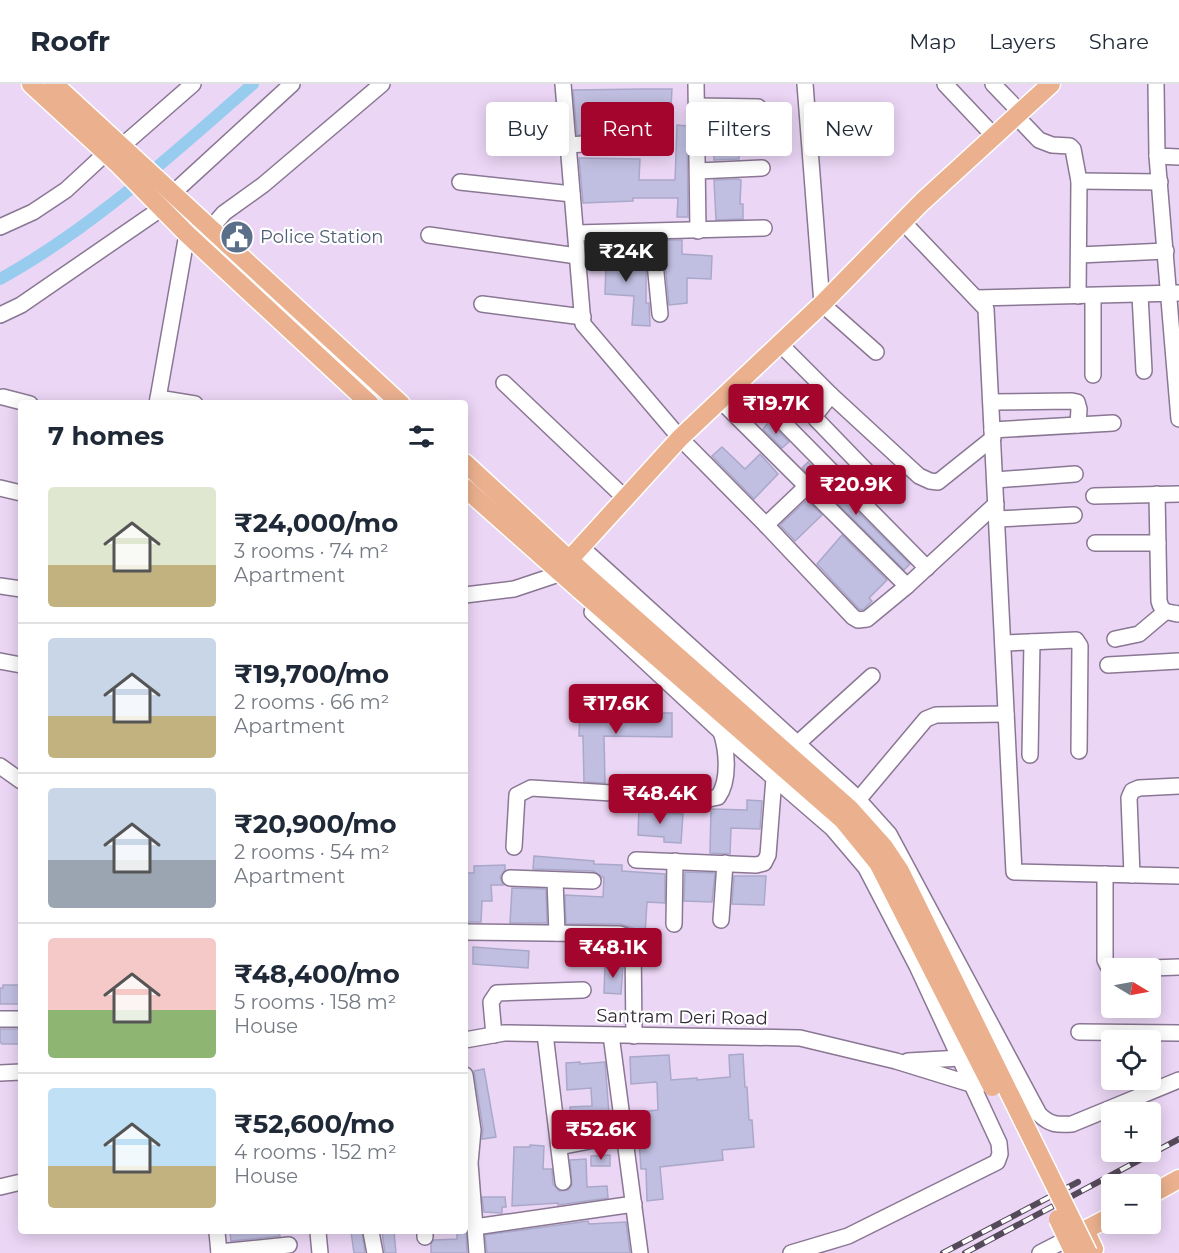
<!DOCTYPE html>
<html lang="en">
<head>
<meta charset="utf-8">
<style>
  :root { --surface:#fff; --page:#f2f2f3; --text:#1f2937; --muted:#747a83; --line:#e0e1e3; --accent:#a3052d }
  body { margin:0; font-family:Montserrat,sans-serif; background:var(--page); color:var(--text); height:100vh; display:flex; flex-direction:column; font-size:22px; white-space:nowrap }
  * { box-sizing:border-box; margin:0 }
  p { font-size:20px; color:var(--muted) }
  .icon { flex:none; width:33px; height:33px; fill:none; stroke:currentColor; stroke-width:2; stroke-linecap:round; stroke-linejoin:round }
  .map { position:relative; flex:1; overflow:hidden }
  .side { position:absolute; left:18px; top:316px; width:450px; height:834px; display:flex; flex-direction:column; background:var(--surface); border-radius:6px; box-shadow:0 3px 15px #0003 }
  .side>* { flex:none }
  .guide { position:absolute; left:486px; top:18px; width:570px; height:54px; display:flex; gap:12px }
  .needle { width:39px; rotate:100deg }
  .tools { position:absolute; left:1101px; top:874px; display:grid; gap:12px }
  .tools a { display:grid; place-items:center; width:60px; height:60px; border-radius:6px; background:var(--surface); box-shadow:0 3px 15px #0003; font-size:30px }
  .price { position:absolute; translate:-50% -51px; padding:0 14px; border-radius:6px; background:var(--accent); color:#fff; font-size:20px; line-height:39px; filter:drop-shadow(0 2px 3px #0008) }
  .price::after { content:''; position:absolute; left:50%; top:36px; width:18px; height:14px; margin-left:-9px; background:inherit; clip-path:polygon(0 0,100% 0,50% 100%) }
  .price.selected { background:#222; color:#fff }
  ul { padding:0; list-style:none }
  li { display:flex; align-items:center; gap:18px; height:150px; padding:0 30px }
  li+li { border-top:2px solid var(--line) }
  li span { display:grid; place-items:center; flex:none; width:168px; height:120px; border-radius:6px; color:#555 }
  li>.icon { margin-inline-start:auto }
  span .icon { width:72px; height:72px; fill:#fffc; stroke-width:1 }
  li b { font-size:26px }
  h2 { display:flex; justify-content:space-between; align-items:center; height:72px; padding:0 30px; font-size:26px }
  .chip { padding:0 21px; border-radius:6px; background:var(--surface); box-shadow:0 3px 15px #0003; font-size:21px; line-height:54px }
  .chip.selected { background:var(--accent); color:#fff }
  header { display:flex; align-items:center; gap:36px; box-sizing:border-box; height:84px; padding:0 30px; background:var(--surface); border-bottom:2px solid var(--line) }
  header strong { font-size:28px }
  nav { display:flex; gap:33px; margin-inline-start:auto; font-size:21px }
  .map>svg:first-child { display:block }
</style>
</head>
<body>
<header>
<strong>Roofr</strong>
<nav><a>Map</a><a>Layers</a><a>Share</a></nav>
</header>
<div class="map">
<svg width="1179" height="1169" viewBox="0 0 1179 1169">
  <rect width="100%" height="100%" fill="#ebd6f5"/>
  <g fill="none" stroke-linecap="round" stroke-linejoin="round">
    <path stroke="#98ccef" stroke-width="12" d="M0 195C94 143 172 70 253 0"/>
  </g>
  <g fill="#c1bfe1" stroke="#aaa8c9" stroke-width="1.5">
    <path d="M644 5H672L671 22H636V47L577 51 573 6Z"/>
    <path d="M677 41 687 42 688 133H677L678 114H633V117L583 119 579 74 640 75 639 96H675Z"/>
    <path d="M739 63V75L714 76V64Z"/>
    <path d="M738 95 741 96 740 120H743V135L716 136 714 96Z"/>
    <path d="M663 156H682V170L712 172 711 195 687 194V219L669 221Z"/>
    <path d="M602 158H619L617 184 646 186V219H649L650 242 632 241 634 212 605 210 606 179H600Z"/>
    <path d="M769 338 789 358 782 364 763 345Z"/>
    <path d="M722 363 745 385 760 370 778 390 754 415 712 372Z"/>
    <path d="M808 378 910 480 904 486 802 384Z"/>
    <path d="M807 416 822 431 795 457 780 441Z"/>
    <path d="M842 451 887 496 869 514 872 517 863 526 859 525 817 480Z"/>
    <path d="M647 627V629H672V653L604 652 605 699 584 698 583 652H579L580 628Z"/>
    <path d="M747 716 762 717 760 745 731 744 730 770 710 769 711 725 747 726Z"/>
    <path d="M639 723 657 724 656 729 683 730 681 759 664 758V753L638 751Z"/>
    <path d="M534 772 594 777V780L622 781V787L665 790V819L647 818 645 851H640L633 844 620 840H566L565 811 603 813 604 794 593 787 533 785Z"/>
    <path d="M505 781V786L500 793 503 801H491L492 817H482L481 838H465V789H474V782Z"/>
    <path d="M685 788 715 789 712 818 684 817Z"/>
    <path d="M734 792H766L764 821 732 820Z"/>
    <path d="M512 804 546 805 547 839H510Z"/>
    <path d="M473 863 529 867 528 884 473 880Z"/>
    <path d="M605 881H623L621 910 604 909Z"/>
    <path d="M3 901H21V920H0V904H3Z"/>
    <path d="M0 945H21V960H2L0 958Z"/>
    <path d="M743 970 745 1003H747L749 1036H752L754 1063 722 1066 723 1076 660 1083 663 1115 647 1117 646 1085H641L637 1028 658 1026 657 999 656 998 631 1000 630 973 669 971 671 996 697 994V996L730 993 729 971Z"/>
    <path d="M580 978V980L605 978 610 1043 572 1051 570 1023 592 1022 591 1004 567 1006 566 979Z"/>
    <path d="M484 985 496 1053 482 1055 483 1045 474 987Z"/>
    <path d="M530 1061 544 1062 543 1085H552L553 1100 559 1107 568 1106 572 1101 570 1076 586 1075 587 1103 607 1102 608 1114 558 1121V1119L512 1122 514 1063H530Z"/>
    <path d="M610 1071V1082H591V1072Z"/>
    <path d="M482 1113H505L506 1123H502V1129L484 1128Z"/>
    <path d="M588 1137 589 1140 626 1138 630 1169H487L485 1151Z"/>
    <path d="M230 1148H279L280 1152 231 1157Z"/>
    <path d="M351 1148H362L365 1169H354Z"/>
    <path d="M382 1148H394L396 1169H385Z"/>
    <path d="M457 1148H466L467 1169H431V1160L434 1156 457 1155Z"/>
  </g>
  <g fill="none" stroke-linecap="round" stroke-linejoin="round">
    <g stroke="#8a7793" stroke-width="18">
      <g id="minor">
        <path d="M563 0 583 240 680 354 766 441 853 533 858 536 867 535 907 502 996 420"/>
        <path d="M696 0 698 147"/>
        <path d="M805 0 822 220 876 268"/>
        <path d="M945 0 994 52"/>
        <path d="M993 0 1020 28"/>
        <path d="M1156 0 1157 72 1179 73"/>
        <path d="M697 22 758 23"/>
        <path d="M1016 32 1039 56 1052 61 1070 62 1073 65 1079 97 1078 212"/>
        <path d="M568 61 646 56"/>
        <path d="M122 62 193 0"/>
        <path d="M1157 72 1179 335"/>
        <path d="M698 87 762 84"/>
        <path d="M1079 97 1160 98"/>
        <path d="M460 98 572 110"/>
        <path d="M172 110 292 0"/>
        <path d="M903 138 986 225 1014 788 1179 792"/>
        <path d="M0 143 33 128 66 106 106 69"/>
        <path d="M652 148 660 230"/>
        <path d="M576 149 764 144"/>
        <path d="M429 151 577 172"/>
        <path d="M1079 171 1166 167"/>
        <path d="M1140 211 1144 287"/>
        <path d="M1093 212V291"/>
        <path d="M976 214 1179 209"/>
        <path d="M482 220 583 233"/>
        <path d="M0 231 21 221 162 124"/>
        <path d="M780 260 831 311 919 392 930 397 938 398 993 354"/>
        <path d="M504 299 625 414"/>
        <path d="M831 311 816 330V335L877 398"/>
        <path d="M3 313 30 320"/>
        <path d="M158 314 195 320"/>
        <path d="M720 316 907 502"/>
        <path d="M991 318 1072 317 1077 318 1079 325 1078 341"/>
        <path d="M157 320 187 150 211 144 224 129 263 101 382 0"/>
        <path d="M774 329 927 484"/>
        <path d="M992 346 1113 339"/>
        <path d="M995 396 1075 390"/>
        <path d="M0 404 21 409"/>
        <path d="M1157 410 1159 517C1162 529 1168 528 1179 530"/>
        <path d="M1094 412 1179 410"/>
        <path d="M997 435 1074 431"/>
        <path d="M766 441 807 402"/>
        <path d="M1095 459H1158"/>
        <path d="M581 463 853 710 889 750 1039 1030C1050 1041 1057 1041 1072 1040L1179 996"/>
        <path d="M0 502 21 505"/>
        <path d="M465 511 514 505 553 492"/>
        <path d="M592 528 721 648 832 744 866 784 917 882 999 1059 1000 1070 997 1078 848 1152 791 1169"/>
        <path d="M1115 555 1139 550 1165 528"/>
        <path d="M1003 559 1076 556 1080 562 1079 667"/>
        <path d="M0 577 21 581"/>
        <path d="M1108 581 1179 577"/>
        <path d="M797 660 872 592"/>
        <path d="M1030 671 1032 558"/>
        <path d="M0 682 21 697"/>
        <path d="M858 716 926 635 936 631 1006 630"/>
        <path d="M514 763 517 711 531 704 709 715 718 713C730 696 727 666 721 648"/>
        <path d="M636 776 756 781 764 779 768 771 774 694"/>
        <path d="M1105 790V876L1108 882 1112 885"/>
        <path d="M1132 791 1129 714 1132 707 1139 704 1179 702"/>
        <path d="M510 794 593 797"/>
        <path d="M555 796 557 849"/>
        <path d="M721 836 725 779"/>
        <path d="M674 840 675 777"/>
        <path d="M465 848 620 850 629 853 633 858 634 952"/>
        <path d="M1123 885 1179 883"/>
        <path d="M0 935H21"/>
        <path d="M1079 948 1179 949"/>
        <path d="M545 950 563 1098"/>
        <path d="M494 951 491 918 497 909 583 906"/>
        <path d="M611 951 640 1169"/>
        <path d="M465 956 504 949 800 954 896 977 977 1002"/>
        <path d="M908 977 961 974"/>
        <path d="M0 989 21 988"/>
        <path d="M465 991 473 1046 470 1079 477 1169"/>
        <path d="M559 1063 625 1050"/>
        <path d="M0 1103 21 1098"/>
        <path d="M475 1143 634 1120"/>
        <path d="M217 1148 219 1169"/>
        <path d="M318 1148 320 1169"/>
        <path d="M371 1148 375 1169"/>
        <path d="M425 1148V1153"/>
        <path d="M219 1168 289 1161"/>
        <path d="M1040 1169 1077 1150"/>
      </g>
    </g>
    <g stroke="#fff" stroke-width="21">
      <g id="major">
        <path d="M31 0 117 79 187 150 370 320"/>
        <path d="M54 0 401 320"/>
        <path d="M465 379 588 493"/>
        <path d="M465 404 580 506"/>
        <path d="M559 487 680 354 822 220 922 118 1051 0"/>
        <path d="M1150 1111 1179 1095"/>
        <path d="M1094 1165 1085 1146 1112 1132"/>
      </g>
    </g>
    <use href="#minor" stroke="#fff" stroke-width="15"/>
    <use href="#major" stroke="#ebb18f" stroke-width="18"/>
    <g stroke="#544a59" stroke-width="6">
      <g id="rail">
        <path d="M943 1169 1078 1098"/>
        <path d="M965 1169 1179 1055"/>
      </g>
    </g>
    <use href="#rail" stroke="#fff" stroke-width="4" stroke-dasharray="11" stroke-linecap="butt"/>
    <g stroke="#fff" stroke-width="21" stroke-linecap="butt">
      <g id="major-bridge">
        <path d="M588 493 850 725 884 763 900 787 1088 1169"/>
        <path d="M580 506 843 736 878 779 992 1003"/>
        <path d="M1058 1135 1074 1169"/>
      </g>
    </g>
    <use href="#major-bridge" stroke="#ebb18f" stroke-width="18"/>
  </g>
  <defs>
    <g id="civic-disc" transform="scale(1.725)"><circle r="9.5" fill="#5c6f8a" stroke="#fff"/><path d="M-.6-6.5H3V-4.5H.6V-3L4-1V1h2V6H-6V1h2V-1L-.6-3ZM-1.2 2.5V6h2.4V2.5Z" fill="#fff"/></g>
  </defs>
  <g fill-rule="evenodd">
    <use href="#civic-disc" x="237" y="153"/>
  </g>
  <g text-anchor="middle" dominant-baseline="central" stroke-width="4.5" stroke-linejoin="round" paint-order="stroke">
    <g font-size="18" fill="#4e5e75" stroke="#fff" text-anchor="start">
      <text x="260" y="153">Police Station</text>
    </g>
    <g font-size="18" fill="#322a36" stroke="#fff">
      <text transform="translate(682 933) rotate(1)">Santram Deri Road</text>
    </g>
  </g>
</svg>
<div class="tools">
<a><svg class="needle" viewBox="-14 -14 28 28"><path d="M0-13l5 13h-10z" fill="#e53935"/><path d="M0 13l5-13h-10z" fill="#747a83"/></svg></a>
<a><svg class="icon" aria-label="locate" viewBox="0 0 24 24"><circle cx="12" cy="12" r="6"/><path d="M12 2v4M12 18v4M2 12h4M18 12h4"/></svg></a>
<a>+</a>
<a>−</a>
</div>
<b class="price selected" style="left:626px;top:199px">₹24K</b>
<b class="price" style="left:776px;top:351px">₹19.7K</b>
<b class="price" style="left:856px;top:432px">₹20.9K</b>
<b class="price" style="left:616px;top:651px">₹17.6K</b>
<b class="price" style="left:660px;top:741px">₹48.4K</b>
<b class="price" style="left:613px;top:895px">₹48.1K</b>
<b class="price" style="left:601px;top:1077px">₹52.6K</b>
<div class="guide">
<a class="chip">Buy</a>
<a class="chip selected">Rent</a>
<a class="chip">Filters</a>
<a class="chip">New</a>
</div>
<section class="side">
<h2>7 homes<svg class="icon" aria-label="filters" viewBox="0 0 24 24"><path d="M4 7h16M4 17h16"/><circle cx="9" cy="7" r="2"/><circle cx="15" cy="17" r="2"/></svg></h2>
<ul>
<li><span style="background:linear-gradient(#dfe7d0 65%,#c2b280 0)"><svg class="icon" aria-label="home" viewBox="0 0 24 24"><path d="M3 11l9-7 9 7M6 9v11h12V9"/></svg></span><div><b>₹24,000/mo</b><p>3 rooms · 74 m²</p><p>Apartment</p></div></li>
<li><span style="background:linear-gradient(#c9d6e8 65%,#c2b280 0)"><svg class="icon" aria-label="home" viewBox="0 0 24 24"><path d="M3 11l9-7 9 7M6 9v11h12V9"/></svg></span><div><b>₹19,700/mo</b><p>2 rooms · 66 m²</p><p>Apartment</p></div></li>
<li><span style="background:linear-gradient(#c9d6e8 60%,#9aa5b1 0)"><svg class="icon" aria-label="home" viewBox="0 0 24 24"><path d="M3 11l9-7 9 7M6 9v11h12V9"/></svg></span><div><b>₹20,900/mo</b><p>2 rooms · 54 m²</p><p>Apartment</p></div></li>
<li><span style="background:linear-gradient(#f6c9c9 60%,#8fb573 0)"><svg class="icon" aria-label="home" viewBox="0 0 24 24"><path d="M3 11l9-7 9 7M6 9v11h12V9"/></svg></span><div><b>₹48,400/mo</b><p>5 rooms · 158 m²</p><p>House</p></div></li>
<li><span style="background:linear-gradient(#bfe0f5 65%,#c2b280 0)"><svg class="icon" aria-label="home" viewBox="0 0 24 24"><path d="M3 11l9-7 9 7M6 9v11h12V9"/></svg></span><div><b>₹52,600/mo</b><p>4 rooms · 152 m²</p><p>House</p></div></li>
</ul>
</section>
</div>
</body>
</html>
